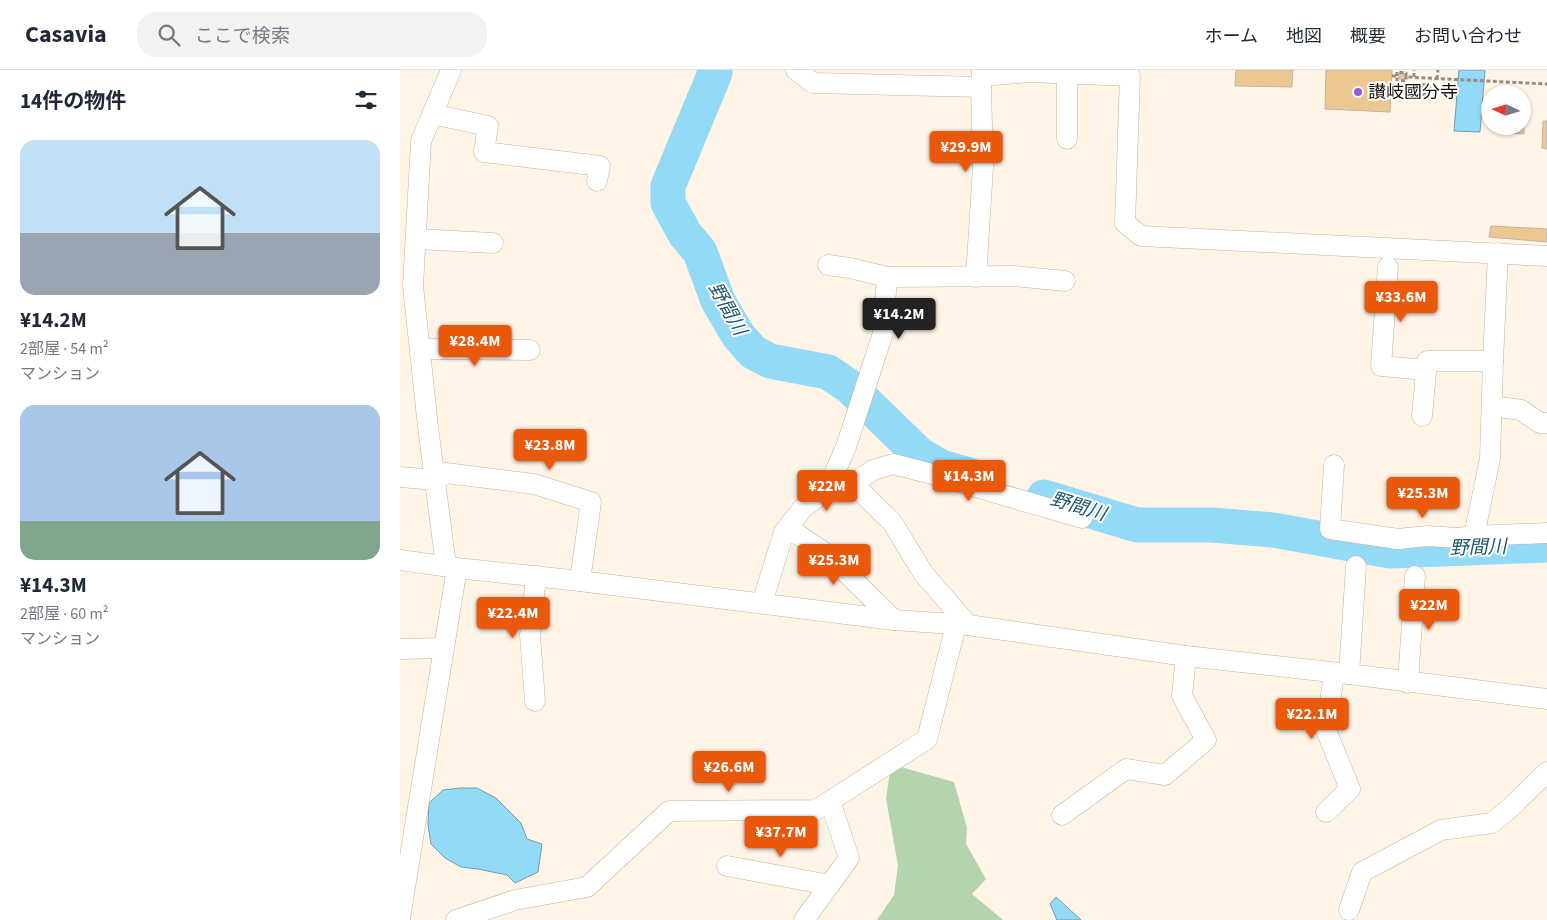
<!DOCTYPE html>
<html lang="ja">
<head>
<meta charset="utf-8">
<style>
  :root { --surface:#fff; --page:#f2f2f3; --text:#1f2937; --muted:#747a83; --line:#e0e1e3; --accent:#ea580c }
  body { margin:0; font-family:"Source Sans 3","Noto Sans JP",sans-serif; background:var(--page); color:var(--text); height:100vh; display:flex; flex-direction:column; font-size:19px; white-space:nowrap }
  * { box-sizing:border-box; margin:0 }
  p { font-size:16px; color:var(--muted) }
  .icon { flex:none; width:28px; height:28px; fill:none; stroke:currentColor; stroke-width:2; stroke-linecap:round; stroke-linejoin:round }
  .map { position:relative; flex:1; overflow:hidden }
  .drawer { display:flex; flex-direction:column; background:var(--surface); width:400px }
  .drawer>* { flex:none }
  .needle { width:32px; rotate:274deg }
  .fabs { position:absolute; left:1081px; top:15px; display:grid; gap:10px }
  .fabs a { display:grid; place-items:center; width:50px; height:50px; border-radius:50%; background:var(--surface); box-shadow:0 1px 4px #0004; font-size:25px }
  .price { position:absolute; translate:-50% -42px; padding:0 11px; border-radius:5px; background:var(--accent); color:#fff; font-size:16px; line-height:32px; filter:drop-shadow(0 1px 2px #0008) }
  .price::after { content:''; position:absolute; left:50%; top:30px; width:15px; height:11px; margin-left:-8px; background:inherit; clip-path:polygon(0 0,100% 0,50% 100%) }
  .price.active { background:#222; color:#fff }
  ul { padding:0; list-style:none }
  li { display:grid; align-content:center; gap:10px; height:265px; padding:0 20px }
  li span { display:grid; place-items:center; height:155px; border-radius:15px; color:#555 }
  li>.icon { margin-inline-start:auto }
  span .icon { width:90px; height:90px; fill:#fffc; stroke-width:1 }
  li b { font-size:21px }
  h2 { display:flex; justify-content:space-between; align-items:center; height:60px; padding:0 20px; font-size:21px }
  header { display:flex; align-items:center; gap:30px; box-sizing:border-box; height:70px; padding:0 25px; background:var(--surface); border-bottom:1px solid var(--line) }
  header strong { font-size:24px }
  nav { display:flex; gap:28px; margin-inline-start:auto; font-size:18px }
  .search { width:350px; height:45px; background:var(--page); display:flex; align-items:center; gap:12px; box-sizing:border-box; padding:0 18px; border-radius:20px; color:var(--muted); font-size:19px }
  main { display:flex; flex:1; min-height:0 }
  .map>svg:first-child { display:block }
</style>
</head>
<body>
<header>
<strong>Casavia</strong>
<div class="search"><svg class="icon" aria-label="search" viewBox="0 0 24 24"><circle cx="10" cy="10" r="6"/><path d="M15 15l6 6"/></svg>ここで検索</div>
<nav><a>ホーム</a><a>地図</a><a>概要</a><a>お問い合わせ</a></nav>
</header>
<main>
<section class="drawer">
<h2>14件の物件<svg class="icon" aria-label="filters" viewBox="0 0 24 24"><path d="M4 7h16M4 17h16"/><circle cx="9" cy="7" r="2"/><circle cx="15" cy="17" r="2"/></svg></h2>
<ul>
<li><span style="background:linear-gradient(#bfe0f5 60%,#9aa5b1 0)"><svg class="icon" aria-label="home" viewBox="0 0 24 24"><path d="M3 11l9-7 9 7M6 9v11h12V9"/></svg></span><div><b>¥14.2M</b><p>2部屋 · 54 m²</p><p>マンション</p></div></li>
<li><span style="background:linear-gradient(#a9c7e8 75%,#7fa58c 0)"><svg class="icon" aria-label="home" viewBox="0 0 24 24"><path d="M3 11l9-7 9 7M6 9v11h12V9"/></svg></span><div><b>¥14.3M</b><p>2部屋 · 60 m²</p><p>マンション</p></div></li>
</ul>
</section>
<div class="map">
<svg width="1147" height="850" viewBox="0 0 1147 850">
  <rect width="100%" height="100%" fill="#fff4e6"/>
  <path fill="#b3d4ad" d="M497 696 554 712 567 758 566 774 586 809 572 824 603 850H477L494 825 498 795 486 729 490 701Z"/>
  <g fill="#93daf7" stroke="#6e9eb0">
    <path d="M1059 0H1085L1080 62 1054 61Z"/>
    <path d="M60 718H77L96 728 121 753 127 769 142 774 138 802 115 813 107 805 78 799 61 797 45 788 31 774 28 755 29 733 43 720Z"/>
    <path d="M656 827 680 849 681 850H657L650 834Z"/>
  </g>
  <g fill="none" stroke-linecap="round" stroke-linejoin="round">
    <g stroke="#93daf7" stroke-width="35">
      <path d="M314 0 315 3 268 116V133L285 164 300 182 318 231 338 265 353 282 370 291 428 302 450 317 519 384 541 397 587 410"/>
      <path d="M644 427 737 455H812L873 460 990 481 1147 475"/>
    </g>
  </g>
  <g fill="#edc791" stroke="#c1b4a3">
    <path d="M836 0H893L892 17 835 16Z"/>
    <path d="M926 0H992L990 42 925 39Z"/>
    <path d="M999 3 1004 4V9H999Z"/>
    <path d="M1122 45H1124V64L1094 62 1095 56H1122Z"/>
    <path d="M1143 51H1147V79L1142 78Z"/>
    <path d="M1091 156 1147 159V172L1089 167Z"/>
  </g>
  <g fill="none" stroke-linecap="round" stroke-linejoin="round">
    <g stroke="#bfb3a1" stroke-width="21">
      <g id="street">
        <path d="M396 0 413 13 581 17"/>
        <path d="M582 6 629 2 730 6 725 153 741 166 1147 186"/>
        <path d="M32 44 88 56 84 82 200 96 197 111"/>
        <path d="M667 69V4"/>
        <path d="M16 169 93 173"/>
        <path d="M428 195 450 198 487 207 614 206 665 211"/>
        <path d="M988 197 981 296 1026 300"/>
        <path d="M576 207 583 97 581 17 582 0"/>
        <path d="M20 279 130 280"/>
        <path d="M1093 291 1098 183"/>
        <path d="M1092 336 1121 340 1140 353H1147"/>
        <path d="M1022 346 1027 291H1093L1090 389 1074 466"/>
        <path d="M934 395 930 459 998 469 1027 466 1058 468 1074 466 1147 463"/>
        <path d="M0 407 35 410 46 403 134 414 191 432 180 511"/>
        <path d="M453 414 492 452 523 503 568 555"/>
        <path d="M427 420 453 414 473 400 493 394 528 403 682 448"/>
        <path d="M384 462 397 464 427 484 494 550"/>
        <path d="M0 490 57 498 180 511 494 550 568 555 786 586 949 604 1147 629"/>
        <path d="M46 496 28 357 13 216 21 71 51 0"/>
        <path d="M362 533 384 462 402 439 427 420 446 377 483 263 487 207"/>
        <path d="M0 579 43 578"/>
        <path d="M949 604 956 496"/>
        <path d="M1008 613 1015 506"/>
        <path d="M135 631 130 565 136 506"/>
        <path d="M926 742 950 719 926 660 934 604"/>
        <path d="M662 745 726 699 765 705 806 670 782 626 786 586"/>
        <path d="M327 796 430 815"/>
        <path d="M949 840 962 802 1041 760 1092 753 1110 738 1147 702"/>
        <path d="M0 848 57 498"/>
        <path d="M56 850 115 830 187 817 269 741 416 740 527 669 556 555"/>
        <path d="M404 850 449 788 430 731"/>
      </g>
    </g>
    <g stroke="#968d83" stroke-width="3" stroke-dasharray="4 2.5" stroke-linecap="butt">
      <path d="M992 6H997V10L1006 11V7"/>
      <path d="M997 6V2L1006 3V7L1147 14"/>
      <path d="M1014 7V0"/>
      <path d="M1037 9 1038 0"/>
    </g>
    <use href="#street" stroke="#fff" stroke-width="20"/>
  </g>
  <circle fill="#839d73" cx="1024" cy="21" r="8"/>
  <circle fill="#995ad0" stroke="#fff" stroke-width="2" cx="958" cy="22" r="5"/>
  <g text-anchor="middle" dominant-baseline="central" stroke-width="4" stroke-linejoin="round" paint-order="stroke">
    <g font-size="18" fill="#16110b" stroke="#fff" text-anchor="start">
      <text x="968" y="22">讃岐國分寺</text>
    </g>
    <g font-size="19" font-style="italic" fill="#1e586c" stroke="#fff">
      <text transform="translate(327 239) rotate(61)">野間川</text>
      <text transform="translate(678 437) rotate(17)">野間川</text>
      <text transform="translate(1078 478) rotate(-2)">野間川</text>
    </g>
  </g>
</svg>
<div class="fabs">
<a><svg class="needle" viewBox="-14 -14 28 28"><path d="M0-13l5 13h-10z" fill="#e53935"/><path d="M0 13l5-13h-10z" fill="#747a83"/></svg></a>
</div>
<b class="price" style="left:566px;top:103px">¥29.9M</b>
<b class="price" style="left:1001px;top:253px">¥33.6M</b>
<b class="price active" style="left:499px;top:270px">¥14.2M</b>
<b class="price" style="left:75px;top:297px">¥28.4M</b>
<b class="price" style="left:150px;top:401px">¥23.8M</b>
<b class="price" style="left:569px;top:432px">¥14.3M</b>
<b class="price" style="left:427px;top:442px">¥22M</b>
<b class="price" style="left:1023px;top:449px">¥25.3M</b>
<b class="price" style="left:434px;top:516px">¥25.3M</b>
<b class="price" style="left:1029px;top:561px">¥22M</b>
<b class="price" style="left:113px;top:569px">¥22.4M</b>
<b class="price" style="left:912px;top:670px">¥22.1M</b>
<b class="price" style="left:329px;top:723px">¥26.6M</b>
<b class="price" style="left:381px;top:788px">¥37.7M</b>
</div>
</main>
</body>
</html>
